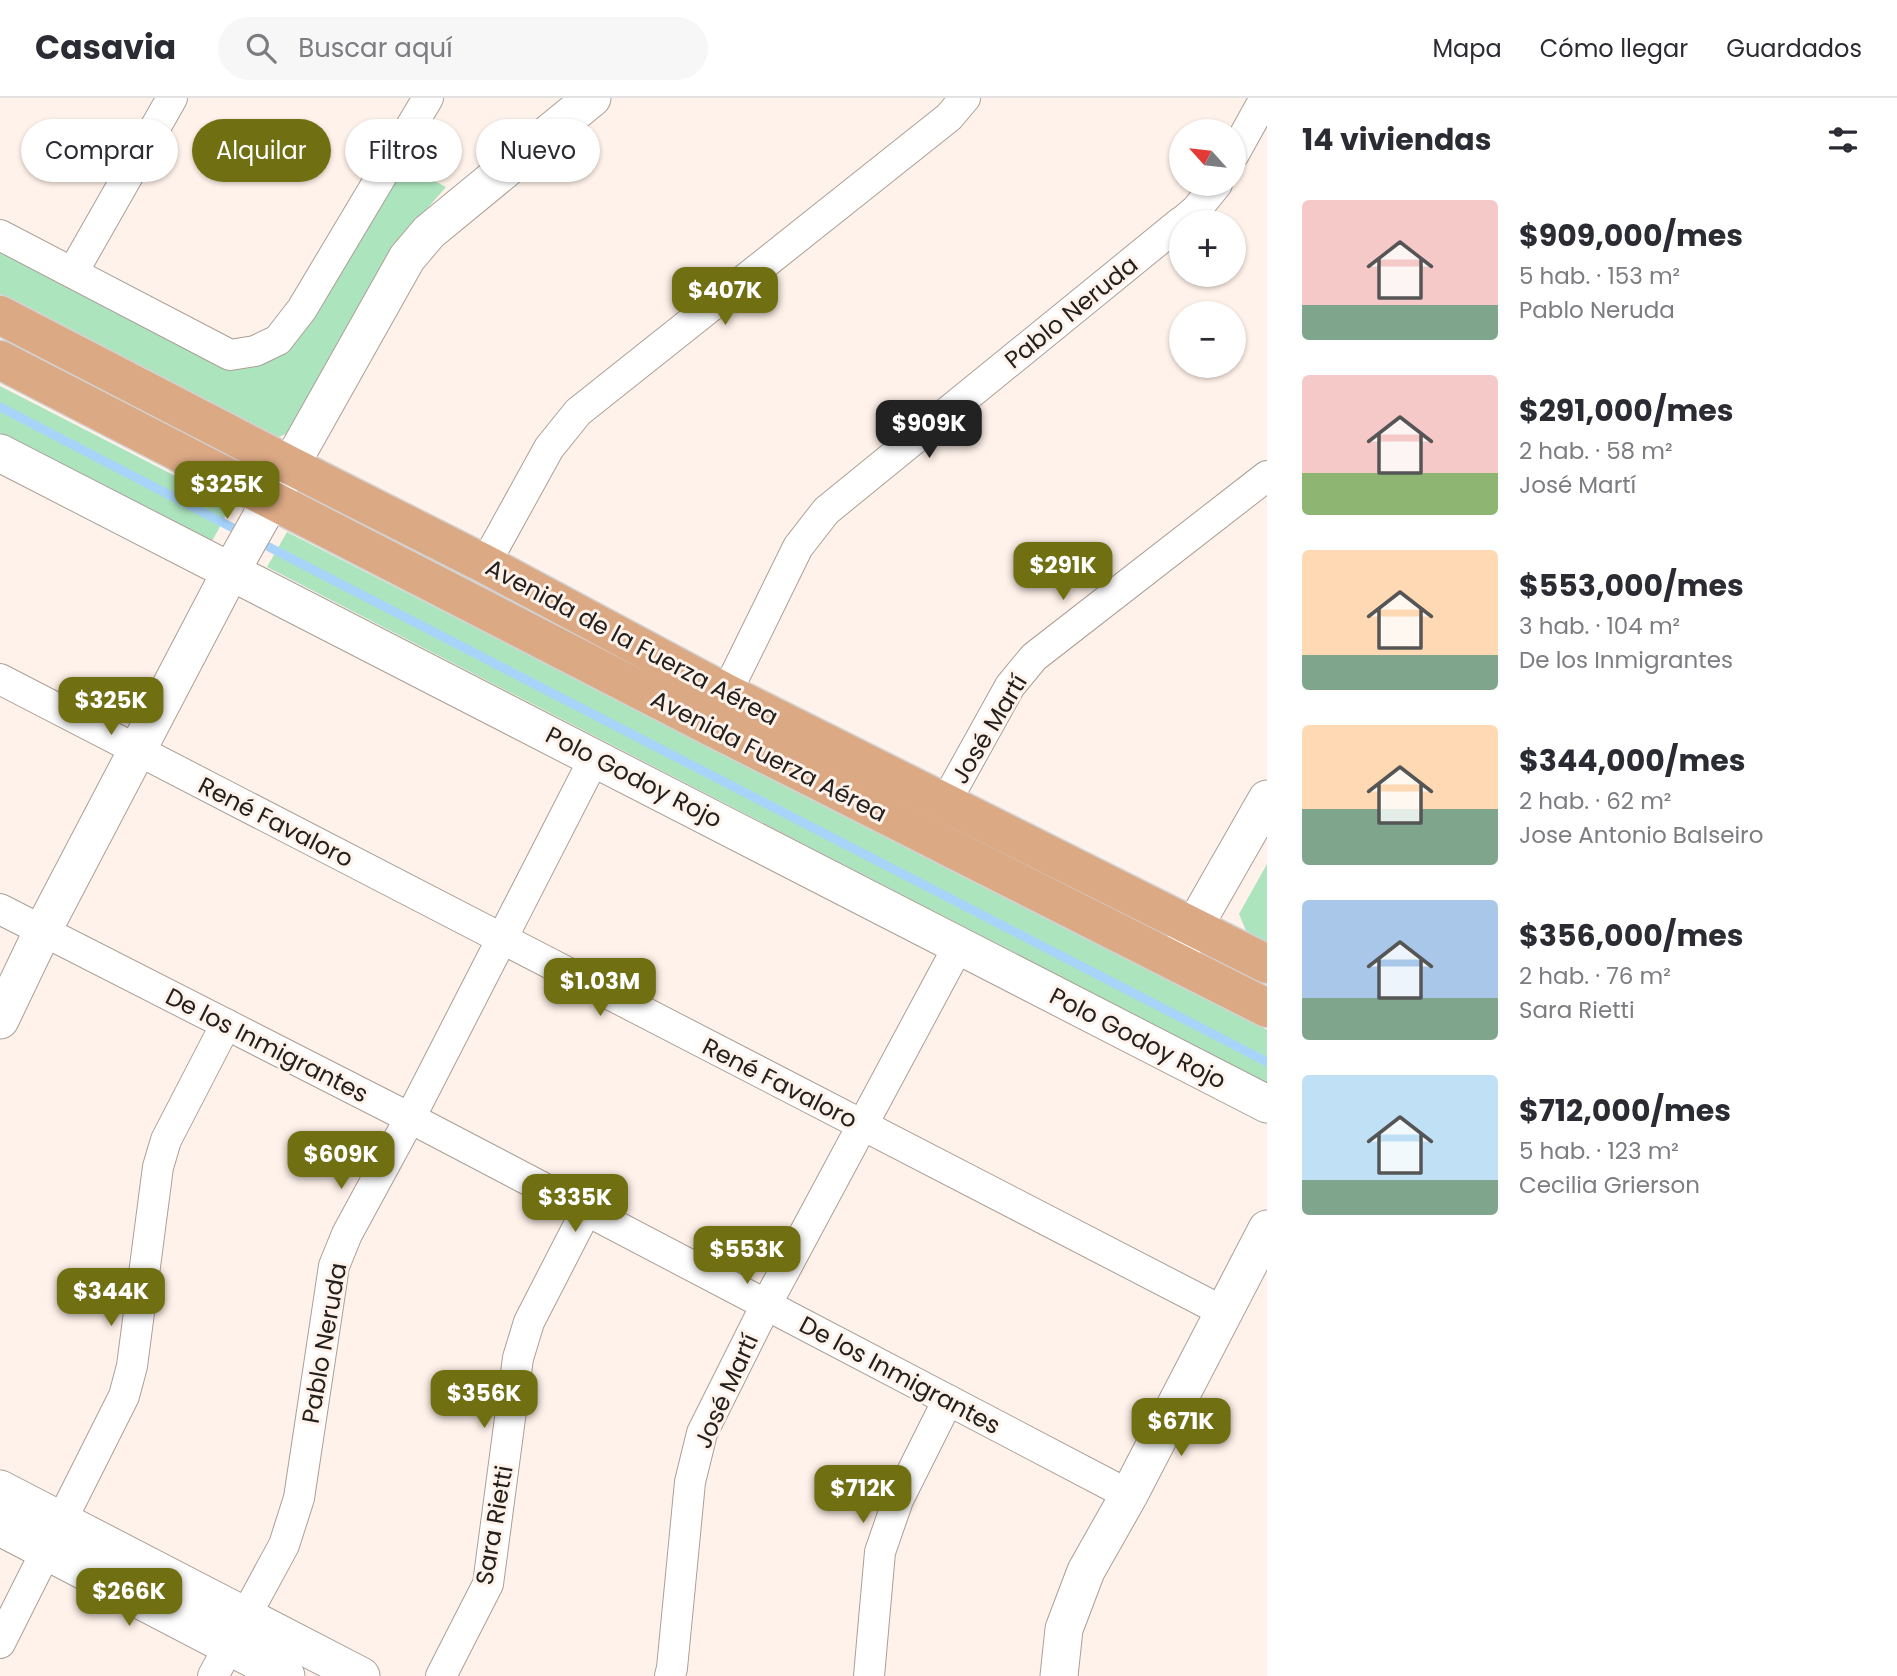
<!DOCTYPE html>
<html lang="es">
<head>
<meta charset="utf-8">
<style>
  :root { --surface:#fff; --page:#f7f7f7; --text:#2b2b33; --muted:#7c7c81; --line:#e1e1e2; --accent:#706f12 }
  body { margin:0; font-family:Poppins,sans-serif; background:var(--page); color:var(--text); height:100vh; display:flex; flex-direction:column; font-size:26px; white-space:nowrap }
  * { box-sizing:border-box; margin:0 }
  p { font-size:23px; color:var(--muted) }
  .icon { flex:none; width:38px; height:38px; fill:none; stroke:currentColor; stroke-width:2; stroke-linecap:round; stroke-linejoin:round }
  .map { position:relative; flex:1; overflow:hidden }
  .panel { display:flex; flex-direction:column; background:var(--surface); width:630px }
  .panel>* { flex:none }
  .banner { position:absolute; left:21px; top:21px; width:665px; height:63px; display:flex; gap:14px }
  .needle { width:46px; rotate:297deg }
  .buttons { position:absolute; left:1169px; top:21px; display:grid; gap:14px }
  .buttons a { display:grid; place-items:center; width:77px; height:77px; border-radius:50%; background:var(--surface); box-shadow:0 2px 5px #0004; font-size:35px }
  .price { position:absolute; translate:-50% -60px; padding:0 16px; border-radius:14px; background:var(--accent); color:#fff; font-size:23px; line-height:46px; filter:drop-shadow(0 2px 4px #0008) }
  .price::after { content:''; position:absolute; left:50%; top:42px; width:21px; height:16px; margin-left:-10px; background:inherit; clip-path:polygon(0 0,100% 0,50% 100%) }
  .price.active { background:#222; color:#fff }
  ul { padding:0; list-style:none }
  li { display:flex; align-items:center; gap:21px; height:175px; padding:0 35px }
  li span { display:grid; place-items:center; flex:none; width:196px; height:140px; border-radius:7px; color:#555 }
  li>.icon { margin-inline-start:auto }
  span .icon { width:84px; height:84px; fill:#fffc; stroke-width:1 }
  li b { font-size:30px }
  h2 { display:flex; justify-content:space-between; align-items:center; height:84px; padding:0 35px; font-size:30px }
  .pill { padding:0 24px; border-radius:32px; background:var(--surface); box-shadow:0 2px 5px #0004; font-size:24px; line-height:63px }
  .pill.active { background:var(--accent); color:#fff }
  header { display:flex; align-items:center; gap:42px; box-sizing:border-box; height:98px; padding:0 35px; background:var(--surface); border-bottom:2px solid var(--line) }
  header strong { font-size:33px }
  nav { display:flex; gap:38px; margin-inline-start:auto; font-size:24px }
  .search { width:490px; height:63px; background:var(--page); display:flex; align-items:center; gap:18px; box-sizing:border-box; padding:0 24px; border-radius:38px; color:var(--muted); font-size:26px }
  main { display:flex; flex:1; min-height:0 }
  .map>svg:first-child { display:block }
</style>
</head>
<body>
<header>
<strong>Casavia</strong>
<div class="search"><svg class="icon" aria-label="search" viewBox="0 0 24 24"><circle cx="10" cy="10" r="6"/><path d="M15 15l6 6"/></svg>Buscar aquí</div>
<nav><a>Mapa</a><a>Cómo llegar</a><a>Guardados</a></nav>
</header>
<main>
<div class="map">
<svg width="1267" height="1578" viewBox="0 0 1267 1578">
  <rect width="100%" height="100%" fill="#fff2ea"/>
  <g fill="#ace4be">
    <path d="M396 63 446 89 398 144 298 331 274 341 0 196V152L223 268 274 256Z"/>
    <path d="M0 288 232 407 212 443 0 335Z"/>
    <path d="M287 434 1267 932V985L267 469Z"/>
    <path d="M1267 766V846L1247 835 1239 816Z"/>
  </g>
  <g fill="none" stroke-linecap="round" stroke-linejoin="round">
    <g stroke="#a8d4fa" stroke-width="9">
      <path d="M0 309 233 430"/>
      <path d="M269 449 1267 964"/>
    </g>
    <g stroke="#ab9f97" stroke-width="32">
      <g id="minor">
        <path d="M1234 56 1265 0"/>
        <path d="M1182 124 1196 112 1217 86"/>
        <path d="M0 137 230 257 255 253 278 242 302 211 428 0"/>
        <path d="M73 174 172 0"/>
        <path d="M485 466 549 350 578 314 949 19 965 0"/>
        <path d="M0 581 1224 1214"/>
        <path d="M718 612 798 449 826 413 1181 124"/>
        <path d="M945 705 1010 588 1034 559 1267 378"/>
        <path d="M0 811 410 1020 1129 1397"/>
        <path d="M0 1545 124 1298 132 1268 158 1069 166 1042 226 926"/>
        <path d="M213 1578 284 1447 299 1400 334 1168 347 1136 410 1020 595 659"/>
        <path d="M441 1578 488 1486 518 1260 529 1224 586 1113"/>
        <path d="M670 1578 672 1570 690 1384 702 1335 766 1207 959 847"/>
        <path d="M869 1578 880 1454 898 1402 948 1302"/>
      </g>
    </g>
    <g stroke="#ab9f97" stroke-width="39">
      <g id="tertiary">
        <path d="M0 355 1267 1006"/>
        <path d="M1179 855 1267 701"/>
        <path d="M0 922 43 832 231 473 407 160 429 134 592 0"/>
        <path d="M0 1391 361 1578"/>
        <path d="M0 1429 286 1578"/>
        <path d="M1059 1578 1064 1531 1086 1473 1129 1397 1267 1131"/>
      </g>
    </g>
    <g stroke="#d3d2d2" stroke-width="41">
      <g id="primary">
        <path d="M0 217 291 368 485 466 726 595 1267 866"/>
        <path d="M0 262 710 628 1267 910"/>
      </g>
    </g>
    <use href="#minor" stroke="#fff" stroke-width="30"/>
    <use href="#tertiary" stroke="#fff" stroke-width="37"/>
    <use href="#primary" stroke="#dca985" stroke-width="38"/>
  </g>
  <g text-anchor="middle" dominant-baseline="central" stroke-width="6" stroke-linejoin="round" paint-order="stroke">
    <g font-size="24" fill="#24201d" stroke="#fff2ea">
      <text transform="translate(1071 214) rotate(-39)">Pablo Neruda</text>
      <text transform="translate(632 544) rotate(28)">Avenida de la Fuerza Aérea</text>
      <text transform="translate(989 631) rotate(-59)">José Martí</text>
      <text transform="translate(769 658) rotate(27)">Avenida Fuerza Aérea</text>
      <text transform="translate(634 679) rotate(27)">Polo Godoy Rojo</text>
      <text transform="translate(276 724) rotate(27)">René Favaloro</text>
      <text transform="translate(1138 940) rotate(27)">Polo Godoy Rojo</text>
      <text transform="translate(267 947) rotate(27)">De los Inmigrantes</text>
      <text transform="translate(780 985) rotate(27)">René Favaloro</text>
      <text transform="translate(324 1245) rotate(-80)">Pablo Neruda</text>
      <text transform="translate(900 1277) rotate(28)">De los Inmigrantes</text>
      <text transform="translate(726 1293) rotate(-66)">José Martí</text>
      <text transform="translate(494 1427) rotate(-80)">Sara Rietti</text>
    </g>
  </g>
</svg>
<div class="buttons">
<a><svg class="needle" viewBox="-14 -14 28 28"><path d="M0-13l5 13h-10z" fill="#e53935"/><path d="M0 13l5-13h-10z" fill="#7c7c81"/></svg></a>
<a>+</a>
<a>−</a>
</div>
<b class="price" style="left:725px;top:229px">$407K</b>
<b class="price active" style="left:929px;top:362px">$909K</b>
<b class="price" style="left:227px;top:423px">$325K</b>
<b class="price" style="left:1063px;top:504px">$291K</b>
<b class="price" style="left:111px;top:639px">$325K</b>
<b class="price" style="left:600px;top:920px">$1.03M</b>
<b class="price" style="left:341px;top:1093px">$609K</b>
<b class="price" style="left:575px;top:1136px">$335K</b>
<b class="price" style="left:747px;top:1188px">$553K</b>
<b class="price" style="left:111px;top:1230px">$344K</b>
<b class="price" style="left:484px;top:1332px">$356K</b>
<b class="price" style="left:1181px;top:1360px">$671K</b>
<b class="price" style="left:863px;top:1427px">$712K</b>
<b class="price" style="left:129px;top:1530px">$266K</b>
<div class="banner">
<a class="pill">Comprar</a>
<a class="pill active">Alquilar</a>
<a class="pill">Filtros</a>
<a class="pill">Nuevo</a>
</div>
</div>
<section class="panel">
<h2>14 viviendas<svg class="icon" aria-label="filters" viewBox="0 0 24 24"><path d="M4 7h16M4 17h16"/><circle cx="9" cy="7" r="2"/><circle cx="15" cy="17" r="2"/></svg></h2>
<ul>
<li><span style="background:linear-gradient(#f6c9c9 75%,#7fa58c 0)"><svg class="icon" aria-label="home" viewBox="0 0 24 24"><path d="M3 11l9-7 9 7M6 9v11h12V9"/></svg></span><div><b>$909,000/mes</b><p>5 hab. · 153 m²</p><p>Pablo Neruda</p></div></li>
<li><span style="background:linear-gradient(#f6c9c9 70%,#8fb573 0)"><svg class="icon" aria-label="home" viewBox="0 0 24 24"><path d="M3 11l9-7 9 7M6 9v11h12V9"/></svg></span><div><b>$291,000/mes</b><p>2 hab. · 58 m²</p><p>José Martí</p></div></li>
<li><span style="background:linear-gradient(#ffd9b3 75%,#7fa58c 0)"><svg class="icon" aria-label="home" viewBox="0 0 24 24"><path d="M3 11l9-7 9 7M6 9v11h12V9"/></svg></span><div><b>$553,000/mes</b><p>3 hab. · 104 m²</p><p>De los Inmigrantes</p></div></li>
<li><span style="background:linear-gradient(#ffd9b3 60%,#7fa58c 0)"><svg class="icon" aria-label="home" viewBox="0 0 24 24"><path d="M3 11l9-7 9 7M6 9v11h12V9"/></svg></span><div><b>$344,000/mes</b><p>2 hab. · 62 m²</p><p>Jose Antonio Balseiro</p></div></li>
<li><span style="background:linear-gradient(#a9c7e8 70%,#7fa58c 0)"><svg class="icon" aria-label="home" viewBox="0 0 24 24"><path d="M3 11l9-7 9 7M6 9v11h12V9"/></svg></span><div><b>$356,000/mes</b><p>2 hab. · 76 m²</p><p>Sara Rietti</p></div></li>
<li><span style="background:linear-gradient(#bfe0f5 75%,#7fa58c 0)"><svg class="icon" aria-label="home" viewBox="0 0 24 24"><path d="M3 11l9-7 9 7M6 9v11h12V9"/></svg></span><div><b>$712,000/mes</b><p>5 hab. · 123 m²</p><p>Cecilia Grierson</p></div></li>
</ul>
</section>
</main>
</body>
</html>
